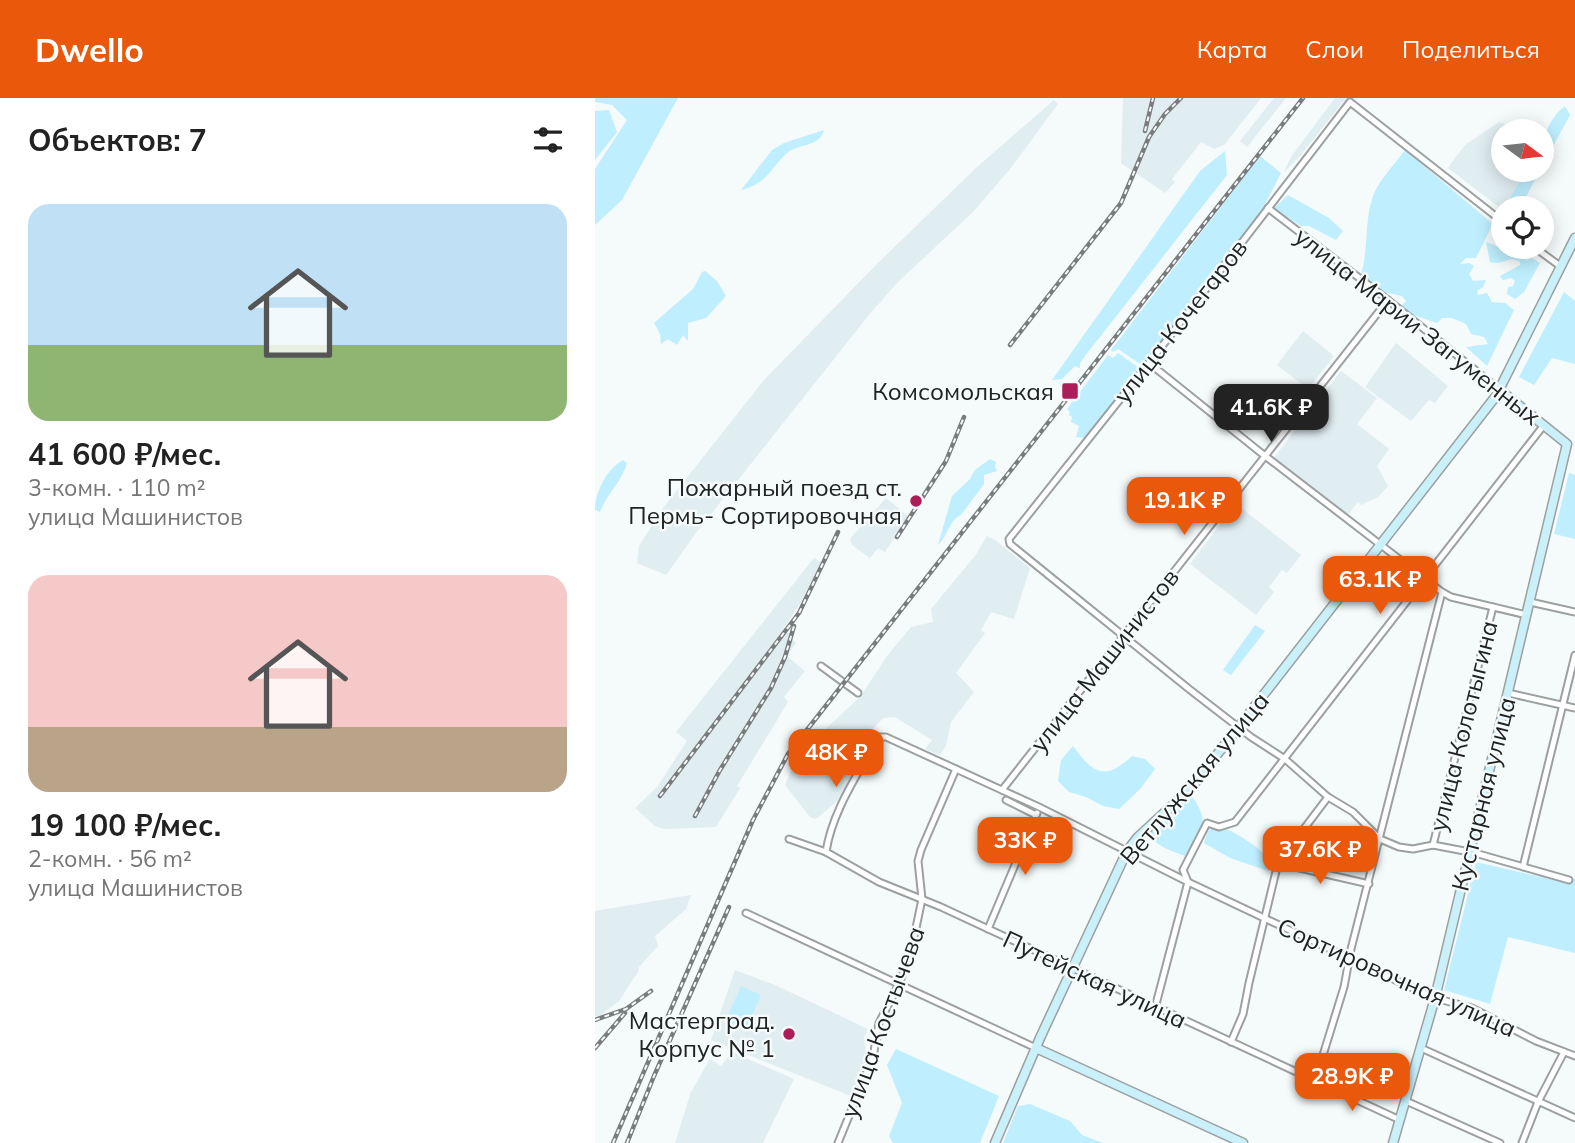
<!DOCTYPE html>
<html lang="ru">
<head>
<meta charset="utf-8">
<style>
  :root { --surface:#fff; --page:#f6f6f6; --text:#222; --muted:#767676; --accent:#ea580c }
  body { margin:0; font-family:Mulish,sans-serif; background:var(--page); color:var(--text); height:100vh; display:flex; flex-direction:column; font-size:26px; white-space:nowrap }
  * { box-sizing:border-box; margin:0 }
  p { font-size:23px; color:var(--muted) }
  .icon { flex:none; width:38px; height:38px; fill:none; stroke:currentColor; stroke-width:2; stroke-linecap:round; stroke-linejoin:round }
  .map { position:relative; flex:1; overflow:hidden }
  .panel { display:flex; flex-direction:column; background:var(--surface); width:595px }
  .panel>* { flex:none }
  .needle { width:46px; rotate:105deg }
  .fabs { position:absolute; left:896px; top:21px; display:grid; gap:14px }
  .fabs a { display:grid; place-items:center; width:63px; height:63px; border-radius:50%; background:var(--surface); box-shadow:0 4px 18px #0003; font-size:35px }
  .price { position:absolute; translate:-50% -60px; padding:0 16px; border-radius:14px; background:var(--accent); color:#fff; font-size:23px; line-height:46px; filter:drop-shadow(0 2px 4px #0008) }
  .price::after { content:''; position:absolute; left:50%; top:42px; width:21px; height:16px; margin-left:-10px; background:inherit; clip-path:polygon(0 0,100% 0,50% 100%) }
  .price.selected { background:#222; color:#fff }
  ul { padding:0; list-style:none }
  li { display:grid; align-content:center; gap:14px; height:371px; padding:0 28px }
  li span { display:grid; place-items:center; height:217px; border-radius:21px; color:#555 }
  li>.icon { margin-inline-start:auto }
  span .icon { width:126px; height:126px; fill:#fffc; stroke-width:1 }
  li b { font-size:30px }
  h2 { display:flex; justify-content:space-between; align-items:center; height:84px; padding:0 28px; font-size:30px }
  header { display:flex; align-items:center; gap:42px; box-sizing:border-box; height:98px; padding:0 35px; background:var(--accent); color:#fff }
  header strong { font-size:33px }
  nav { display:flex; gap:38px; margin-inline-start:auto; font-size:24px }
  main { display:flex; flex:1; min-height:0 }
  .map>svg:first-child { display:block }
</style>
</head>
<body>
<header>
<strong>Dwello</strong>
<nav><a>Карта</a><a>Слои</a><a>Поделиться</a></nav>
</header>
<main>
<section class="panel">
<h2>Объектов: 7<svg class="icon" aria-label="filters" viewBox="0 0 24 24"><path d="M4 7h16M4 17h16"/><circle cx="9" cy="7" r="2"/><circle cx="15" cy="17" r="2"/></svg></h2>
<ul>
<li><span style="background:linear-gradient(#bfe0f5 65%,#8fb573 0)"><svg class="icon" aria-label="home" viewBox="0 0 24 24"><path d="M3 11l9-7 9 7M6 9v11h12V9"/></svg></span><div><b>41 600 ₽/мес.</b><p>3-комн. · 110 m²</p><p>улица Машинистов</p></div></li>
<li><span style="background:linear-gradient(#f6c9c9 70%,#b9a48a 0)"><svg class="icon" aria-label="home" viewBox="0 0 24 24"><path d="M3 11l9-7 9 7M6 9v11h12V9"/></svg></span><div><b>19 100 ₽/мес.</b><p>2-комн. · 56 m²</p><p>улица Машинистов</p></div></li>
</ul>
</section>
<div class="map">
<svg width="980" height="1045" viewBox="0 0 980 1045">
  <rect width="100%" height="100%" fill="#f5fafb"/>
  <g fill="#e0edf1">
    <path d="M528 0H666L630 46 619 51 606 44 577 81 580 84 570 95 526 65Z"/>
    <path d="M679 0H691L652 49 645 43Z"/>
    <path d="M740 0H765L748 4 704 59 689 74 696 59Z"/>
    <path d="M459 2 463 6 415 71 378 114 302 185 273 218 101 435 71 477 42 465 44 448 68 410 169 282 281 167 382 69Z"/>
    <path d="M904 24 929 33H908V72H931L908 112 853 70 870 47Z"/>
    <path d="M708 233 739 258 713 291 682 267Z"/>
    <path d="M801 245 853 288 840 305 834 302 816 323 770 289Z"/>
    <path d="M746 273 782 300 762 326 794 351 782 368 793 388 783 399 766 407 763 404 752 418 678 361Z"/>
    <path d="M291 400 313 418 290 454 283 450 275 460 257 447 255 441Z"/>
    <path d="M641 406 706 457 692 475 687 472 674 489 679 494 661 517 595 466Z"/>
    <path d="M392 438 400 442 435 470 419 521 396 514 386 532 390 535 361 575 379 594 356 624 351 648 345 657 330 651 337 642 300 619 288 620 276 633 253 687 244 701 225 718 220 721 215 719 190 687 198 668 226 635 265 599 292 558 316 529 338 524 336 511 380 458Z"/>
    <path d="M219 460 226 464 215 491 188 531 197 538 196 540 201 545 192 558 210 573 189 599 193 604 142 688 145 690 121 729 69 731 60 728 40 710 62 689 92 643 81 634Z"/>
    <path d="M96 797 91 811 60 838 63 848 44 869 43 874 24 903 4 918H0V813Z"/>
    <path d="M140 872 180 887 273 931 269 940 272 961 256 998 116 942Z"/>
    <path d="M137 954 199 981 168 1045H80L96 994 115 961 126 968Z"/>
  </g>
  <g fill="#bfeffe">
    <path d="M0 0H83L27 102 0 127V71L32 22 17 7 0 4Z"/>
    <path d="M970 8 975 17 947 69C947 46 950 23 970 8Z"/>
    <path d="M14 12 22 34 0 62V13Z"/>
    <path d="M229 32C224 50 204 45 192 55 174 72 172 86 146 92L177 52 189 45Z"/>
    <path d="M810 52 898 126 881 160H871L865 166 874 165 879 168 874 176 878 183 891 182 888 189 882 193 883 197 892 195 897 204 910 205 919 212 892 268 871 249 893 246 889 239 876 236 871 226 857 220H847L842 225 818 217 806 208 811 203 807 198 788 194 766 176C774 151 769 124 778 98 784 82 800 66 810 52Z"/>
    <path d="M630 53 632 77 490 258 485 265V270L480 268 467 281 457 282 605 73Z"/>
    <path d="M665 58 686 75 667 112 551 265 545 266 523 251 517 254 516 252Z"/>
    <path d="M931 72H945L925 110H909Z"/>
    <path d="M693 97 734 120 748 133 741 142 714 128H706L679 110Z"/>
    <path d="M891 144 909 151 925 149V159L932 162 937 160 945 165 929 194 920 201 912 196 913 189 918 188 920 183 916 180 908 182 905 178 925 167V164L918 161 903 165 895 164Z"/>
    <path d="M110 173 122 183 131 198 111 220 93 225V243L88 237 82 247 73 241 66 246 65 236 59 225 98 191 107 174Z"/>
    <path d="M969 194 980 203V266L957 260 939 287 924 279Z"/>
    <path d="M523 255 544 270V274L489 340 481 339 484 328 476 324 477 319 474 317 475 314 472 311 513 257 518 260Z"/>
    <path d="M395 361 401 364 400 369 402 373 389 377V386L366 417C354 422 353 438 343 447L357 398 375 381 380 372Z"/>
    <path d="M28 362 32 365C27 384 12 395 5 414L0 412C0 394 11 372 28 362Z"/>
    <path d="M974 375 980 377V441L959 436Z"/>
    <path d="M660 527 670 533 636 577 628 572Z"/>
    <path d="M478 648C498 675 509 684 537 658L550 661 560 671 545 691 524 711 508 708 491 699 474 694 463 683 466 662Z"/>
    <path d="M595 696C616 723 608 732 595 760 581 754 562 750 554 736Z"/>
    <path d="M628 730C640 733 673 755 678 767L673 773 635 760 609 745 613 732Z"/>
    <path d="M881 764 976 786 980 780V855L913 839 895 906 849 892Z"/>
    <path d="M146 888 166 897 151 931 131 922Z"/>
    <path d="M301 951 404 998 385 1045H298L294 1038 307 1005 292 967Z"/>
    <path d="M435 1006 475 1023 487 1037 508 1045H408L423 1008Z"/>
  </g>
  <g fill="none" stroke-linecap="round" stroke-linejoin="round">
    <g stroke="#9ca0a1" stroke-width="9">
      <g id="street">
        <path d="M673 110 793 202 905 292"/>
        <path d="M908 124 755 4 554 265 414 441 415 446 594 591 656 639 690 661 733 699 758 714 785 741 804 749 818 751 838 747 880 755 974 782"/>
        <path d="M939 149 965 168"/>
        <path d="M554 265 665 354 847 494 856 499 932 517"/>
        <path d="M935 504 980 514"/>
        <path d="M226 568 263 595"/>
        <path d="M913 595 980 610"/>
        <path d="M407 692 793 202"/>
        <path d="M411 702 441 717 442 715"/>
        <path d="M194 741 231 754 284 784 346 809 805 1022"/>
        <path d="M838 747 898 509"/>
        <path d="M231 754C237 713 264 675 283 639H291L444 709 593 784 813 888 840 900 877 910 941 943 980 958"/>
        <path d="M683 765 774 786"/>
        <path d="M928 769 980 557"/>
        <path d="M151 815 441 950"/>
        <path d="M393 831 441 717"/>
        <path d="M560 910 593 784 588 772 612 725 624 729 640 724 949 327"/>
        <path d="M636 944 648 916 654 885 683 765 733 699"/>
        <path d="M826 950 980 1020"/>
        <path d="M720 983 749 889 756 851 847 494"/>
        <path d="M811 1003 905 1045"/>
        <path d="M243 1045 278 959 284 925 304 886 316 854 327 801 323 763 326 752 361 671"/>
        <path d="M927 1045 943 1004 969 954"/>
      </g>
    </g>
    <g stroke="#9ca0a1" stroke-width="11">
      <g id="secondary">
        <path d="M441 950 648 1045"/>
        <path d="M400 1045 445 940 532 753 543 739 596 690 901 298 980 140"/>
        <path d="M798 1045 840 900 972 346 905 292"/>
      </g>
    </g>
    <use href="#street" stroke="#fff" stroke-width="5"/>
    <use href="#secondary" stroke="#caf0fa" stroke-width="8"/>
    <g stroke="#797c7d" stroke-width="4.5">
      <g id="rail">
        <path d="M550 33 558 0"/>
        <path d="M415 247 526 105 554 39 570 16 586 0"/>
        <path d="M302 439 351 363 369 319"/>
        <path d="M65 698 204 515 243 434"/>
        <path d="M100 718 125 672 176 590 190 559 199 528"/>
        <path d="M0 922 31 911 56 893"/>
        <path d="M0 950 30 915"/>
        <path d="M18 1045 158 722 193 656 708 0"/>
        <path d="M32 1045 59 978 134 809"/>
      </g>
    </g>
    <use href="#rail" stroke="#f5fafb" stroke-width="2" stroke-dasharray="5" stroke-linecap="butt"/>
  </g>
  <g fill="#ac1e59" stroke="#f5fafb" stroke-width="2.5">
    <rect x="466" y="284" width="18" height="18" rx="3.5"/>
    <circle cx="321" cy="403" r="7"/>
    <circle cx="194" cy="936" r="7"/>
  </g>
  <g text-anchor="middle" dominant-baseline="central" stroke-width="5" stroke-linejoin="round" paint-order="stroke">
    <g font-size="24" fill="#212223" stroke="#f5fafb">
      <text transform="translate(585 223) rotate(-52)">улица Кочегаров</text>
      <text transform="translate(823 228) rotate(38)">улица Марии Загуменных</text>
      <text transform="translate(509 562) rotate(-52)">улица Машинистов</text>
      <text transform="translate(868 628) rotate(-76)">улица Колотыгина</text>
      <text transform="translate(599 680) rotate(-50)">Ветлужская улица</text>
      <text transform="translate(888 696) rotate(-76)">Кустарная улица</text>
      <text transform="translate(802 879) rotate(24)">Сортировочная улица</text>
      <text transform="translate(500 881) rotate(25)">Путейская улица</text>
      <text transform="translate(287 924) rotate(-70)">улица Костычева</text>
    </g>
    <g font-size="24" fill="#212223" stroke="#f5fafb" text-anchor="end">
      <text x="459" y="293">Комсомольская</text>
      <text x="307" y="389">Пожарный поезд ст.<tspan x="307" dy="28">Пермь- Сортировочная</tspan></text>
      <text x="180" y="922">Мастерград.<tspan x="180" dy="28">Корпус № 1</tspan></text>
    </g>
  </g>
</svg>
<div class="fabs">
<a><svg class="needle" viewBox="-14 -14 28 28"><path d="M0-13l5 13h-10z" fill="#e53935"/><path d="M0 13l5-13h-10z" fill="#767676"/></svg></a>
<a><svg class="icon" aria-label="locate" viewBox="0 0 24 24"><circle cx="12" cy="12" r="6"/><path d="M12 2v4M12 18v4M2 12h4M18 12h4"/></svg></a>
</div>
<b class="price selected" style="left:676px;top:346px">41.6K ₽</b>
<b class="price" style="left:589px;top:439px">19.1K ₽</b>
<b class="price" style="left:785px;top:518px">63.1K ₽</b>
<b class="price" style="left:241px;top:691px">48K ₽</b>
<b class="price" style="left:430px;top:779px">33K ₽</b>
<b class="price" style="left:725px;top:788px">37.6K ₽</b>
<b class="price" style="left:757px;top:1015px">28.9K ₽</b>
</div>
</main>
</body>
</html>
